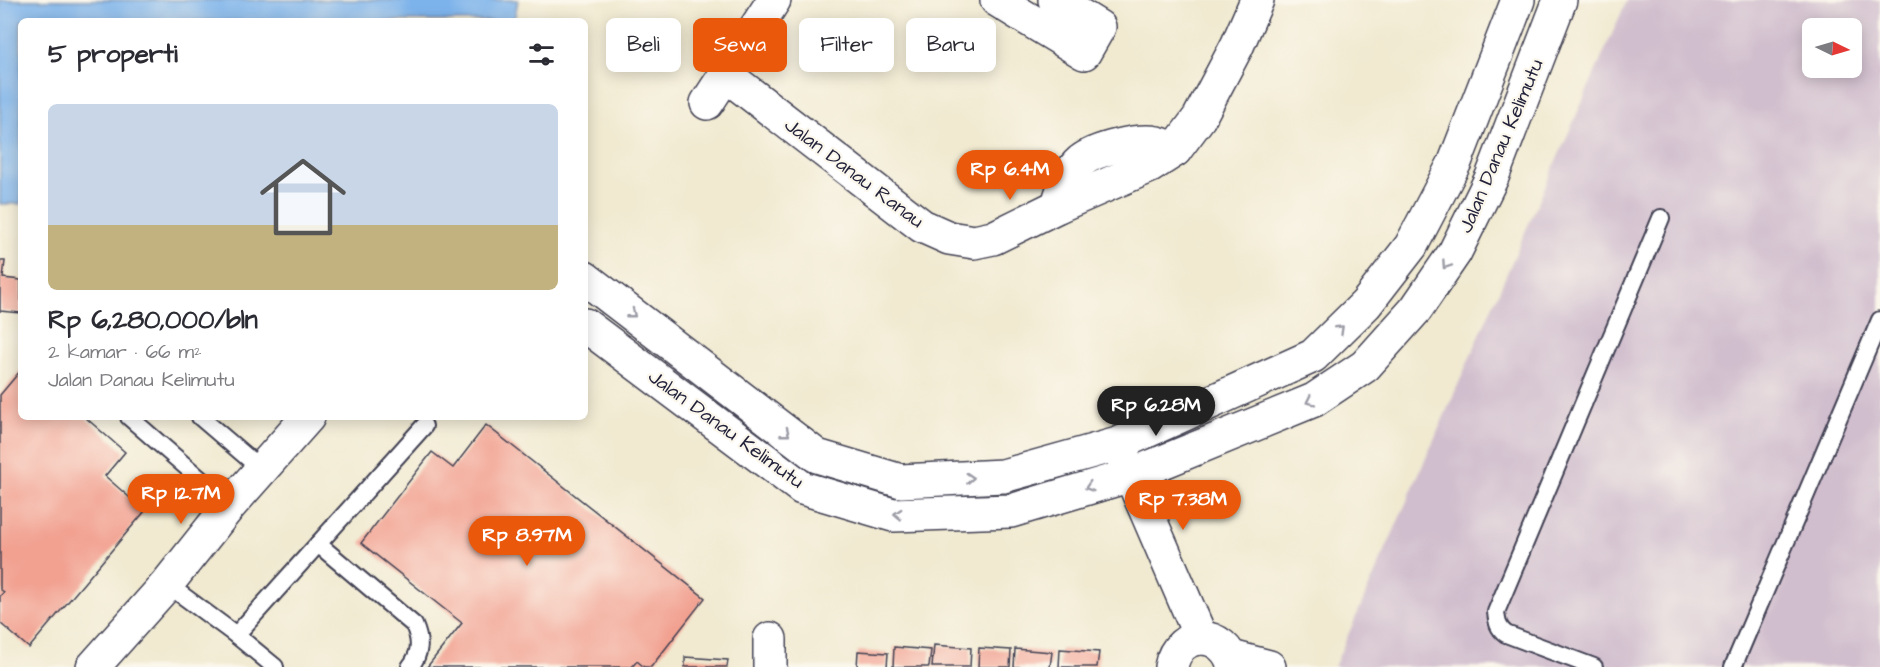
<!DOCTYPE html>
<html lang="id">
<head>
<meta charset="utf-8">
<style>
  :root { --surface:#fff; --page:#f2f2f3; --text:#2b2b33; --muted:#7c7c81; --accent:#ea580c }
  body { margin:0; font-family:"Architects Daughter",sans-serif; background:var(--page); color:var(--text); height:100vh; display:flex; flex-direction:column; font-size:22px; white-space:nowrap }
  * { box-sizing:border-box; margin:0 }
  p { font-size:20px; color:var(--muted) }
  .icon { flex:none; width:33px; height:33px; fill:none; stroke:currentColor; stroke-width:2; stroke-linecap:round; stroke-linejoin:round }
  .map { position:relative; flex:1; overflow:hidden }
  .sheet { position:absolute; left:18px; top:18px; width:570px; height:402px; display:flex; flex-direction:column; background:var(--surface); border-radius:9px; box-shadow:0 3px 15px #0003 }
  .sheet>* { flex:none }
  .banner { position:absolute; left:606px; top:18px; width:570px; height:54px; display:flex; gap:12px }
  .needle { width:39px; rotate:95deg }
  .tools { position:absolute; left:1802px; top:18px; display:grid; gap:12px }
  .tools a { display:grid; place-items:center; width:60px; height:60px; border-radius:9px; background:var(--surface); box-shadow:0 3px 15px #0003; font-size:30px }
  .price { position:absolute; translate:-50% -51px; padding:0 14px; border-radius:21px; background:var(--accent); color:#fff; font-size:20px; line-height:39px; filter:drop-shadow(0 2px 3px #0008) }
  .price::after { content:''; position:absolute; left:50%; top:36px; width:18px; height:14px; margin-left:-9px; background:inherit; clip-path:polygon(0 0,100% 0,50% 100%) }
  .price.selected { background:#222; color:#fff }
  ul { padding:0; list-style:none }
  li { display:grid; align-content:center; gap:12px; height:318px; padding:0 30px }
  li span { display:grid; place-items:center; height:186px; border-radius:9px; color:#555 }
  li>.icon { margin-inline-start:auto }
  span .icon { width:108px; height:108px; fill:#fffc; stroke-width:1 }
  li b { font-size:26px }
  h2 { display:flex; justify-content:space-between; align-items:center; height:72px; padding:0 30px; font-size:26px }
  .tag { padding:0 21px; border-radius:9px; background:var(--surface); box-shadow:0 3px 15px #0003; font-size:21px; line-height:54px }
  .tag.selected { background:var(--accent); color:#fff }
  .map>svg:first-child { display:block }
</style>
</head>
<body>
<div class="map">
<svg width="1880" height="667" viewBox="0 0 1880 667">
  <rect width="100%" height="100%" fill="#fbf7ec"/>
  <filter id="ink" filterUnits="userSpaceOnUse"><feTurbulence type="fractalNoise" baseFrequency=".0167" numOctaves="2"/><feDisplacementMap in="SourceGraphic" scale="12" xChannelSelector="R" yChannelSelector="G"/><feConvolveMatrix kernelMatrix="1 2 1 2 8 2 1 2 1" color-interpolation-filters="sRGB"/></filter>
  <filter id="wash" filterUnits="userSpaceOnUse"><feTurbulence type="fractalNoise" baseFrequency=".008" numOctaves="4" result="noise"/><feDisplacementMap in="SourceGraphic" scale="24" xChannelSelector="R" yChannelSelector="G"/><feGaussianBlur stdDeviation="1.35" result="paint"/><feColorMatrix in="noise" values="0 0 0 0 0 0 0 0 0 0 0 0 0 0 0 0 0 1.4 0 .05"/><feComposite in="paint" operator="in"/></filter>
  <g filter="url(#wash)">
    <rect width="100%" height="100%" fill="#f1ead1"/>
    <path fill="#d0bdcd" fill-rule="evenodd" d="M1627 0H1880V667H1334ZM1812 28H1851V68H1812Z"/>
    <path fill="#7db3eb" stroke="#506a93" stroke-width="1.5" d="M0 0H518L514 21H21V204H0Z"/>
    <g id="blocks">
      <g fill="#f2a191">
        <path d="M0 261H5L3 278 21 280V313L0 311Z"/>
        <path d="M21 370V417H88L86 418 125 452 105 476 145 511 29 648 0 623V596L4 592 0 589V395Z"/>
        <path d="M486 425 705 598 651 667H644L637 661 632 667H427L462 623 361 543 432 452 453 468Z"/>
        <path d="M934 645 971 648 970 667H932Z"/>
        <path d="M894 647 931 650 929 667H893Z"/>
        <path d="M979 648 1011 650 1010 667H978Z"/>
        <path d="M1015 649 1052 652 1050 667H1014Z"/>
        <path d="M1060 649 1099 652 1097 667H1059Z"/>
        <path d="M858 651 888 653 887 667H857Z"/>
        <path d="M685 657 728 660 727 667H685Z"/>
      </g>
    </g>
  </g>
  <g filter="url(#ink)">
    <use href="#blocks" fill-opacity="0" stroke="#414052" stroke-width="1.5"/>
    <g fill="none" stroke-linecap="round" stroke-linejoin="round">
      <g stroke="#414052" stroke-width="20">
        <g id="lane">
          <path d="M129 417 230 505"/>
          <path d="M200 417 262 470"/>
          <path d="M167 584 236 635 275 667"/>
          <path d="M236 635 318 544"/>
          <path d="M410 667C421 653 421 641 414 625L318 544 424 426"/>
          <path d="M1594 667 1506 634C1498 628 1497 622 1496 612L1661 218"/>
          <path d="M1733 667 1880 320"/>
        </g>
      </g>
      <g stroke="#414052" stroke-width="36">
        <g id="street">
          <path d="M997 0 1084 53 1099 27 1055 0"/>
          <path d="M726 75 922 226 949 238 974 242 993 238 1058 206 1150 166 1175 150 1199 118 1237 46 1257 0"/>
          <path d="M707 103 774 0"/>
          <path d="M1058 206C1062 189 1068 172 1081 161 1096 149 1138 139 1157 143 1163 144 1169 148 1175 150"/>
          <path d="M585 278 817 456 901 481 1003 476 1118 444 1313 356 1366 304 1411 246 1455 162 1518 0"/>
          <path d="M585 325 802 488 893 515 1011 511 1131 475 1314 400 1365 366 1416 309 1455 252 1492 177 1560 0"/>
          <path d="M1122 455 1201 638"/>
          <path d="M1231 657 1269 667"/>
          <path d="M93 667 167 584 230 505 308 417"/>
          <path d="M770 667V639"/>
          <path d="M1171 667C1178 628 1225 629 1234 667"/>
        </g>
      </g>
      <use href="#lane" stroke="#fff" stroke-width="16"/>
      <use href="#street" stroke="#fff" stroke-width="33"/>
    </g>
    <defs><path id="oneway-chevron" d="M-2-3.5L2.5 0L-2 3.5" fill="none" stroke-width="1.6" stroke-linecap="round" stroke-linejoin="round" transform="scale(1.5)"/></defs>
    <g stroke="#9c9ca7">
      <use href="#oneway-chevron" transform="translate(1446 265) rotate(124)"/>
      <use href="#oneway-chevron" transform="translate(632 314) rotate(38)"/>
      <use href="#oneway-chevron" transform="translate(1340 329) rotate(-44)"/>
      <use href="#oneway-chevron" transform="translate(1310 401) rotate(154)"/>
      <use href="#oneway-chevron" transform="translate(786 433) rotate(38)"/>
      <use href="#oneway-chevron" transform="translate(970 478) rotate(-3)"/>
      <use href="#oneway-chevron" transform="translate(1089 487) rotate(163)"/>
      <use href="#oneway-chevron" transform="translate(898 514) rotate(-177)"/>
    </g>
  </g>
  <g text-anchor="middle" dominant-baseline="central" stroke-width="4.5" stroke-linejoin="round" paint-order="stroke">
    <g font-size="20" fill="#22223b" stroke="#fbf7ec">
      <text transform="translate(1501 146) rotate(-67)">Jalan Danau Kelimutu</text>
      <text transform="translate(854 173) rotate(37)">Jalan Danau Ranau</text>
      <text transform="translate(726 429) rotate(36)">Jalan Danau Kelimutu</text>
    </g>
  </g>
</svg>
<div class="tools">
<a><svg class="needle" viewBox="-14 -14 28 28"><path d="M0-13l5 13h-10z" fill="#e53935"/><path d="M0 13l5-13h-10z" fill="#7c7c81"/></svg></a>
</div>
<b class="price" style="left:1010px;top:201px">Rp 6.4M</b>
<b class="price selected" style="left:1156px;top:437px">Rp 6.28M</b>
<b class="price" style="left:181px;top:525px">Rp 12.7M</b>
<b class="price" style="left:1183px;top:531px">Rp 7.38M</b>
<b class="price" style="left:527px;top:567px">Rp 8.97M</b>
<div class="banner">
<a class="tag">Beli</a>
<a class="tag selected">Sewa</a>
<a class="tag">Filter</a>
<a class="tag">Baru</a>
</div>
<section class="sheet">
<h2>5 properti<svg class="icon" aria-label="filters" viewBox="0 0 24 24"><path d="M4 7h16M4 17h16"/><circle cx="9" cy="7" r="2"/><circle cx="15" cy="17" r="2"/></svg></h2>
<ul>
<li><span style="background:linear-gradient(#c9d6e8 65%,#c2b280 0)"><svg class="icon" aria-label="home" viewBox="0 0 24 24"><path d="M3 11l9-7 9 7M6 9v11h12V9"/></svg></span><div><b>Rp 6,280,000/bln</b><p>2 kamar · 66 m²</p><p>Jalan Danau Kelimutu</p></div></li>
</ul>
</section>
</div>
</body>
</html>
